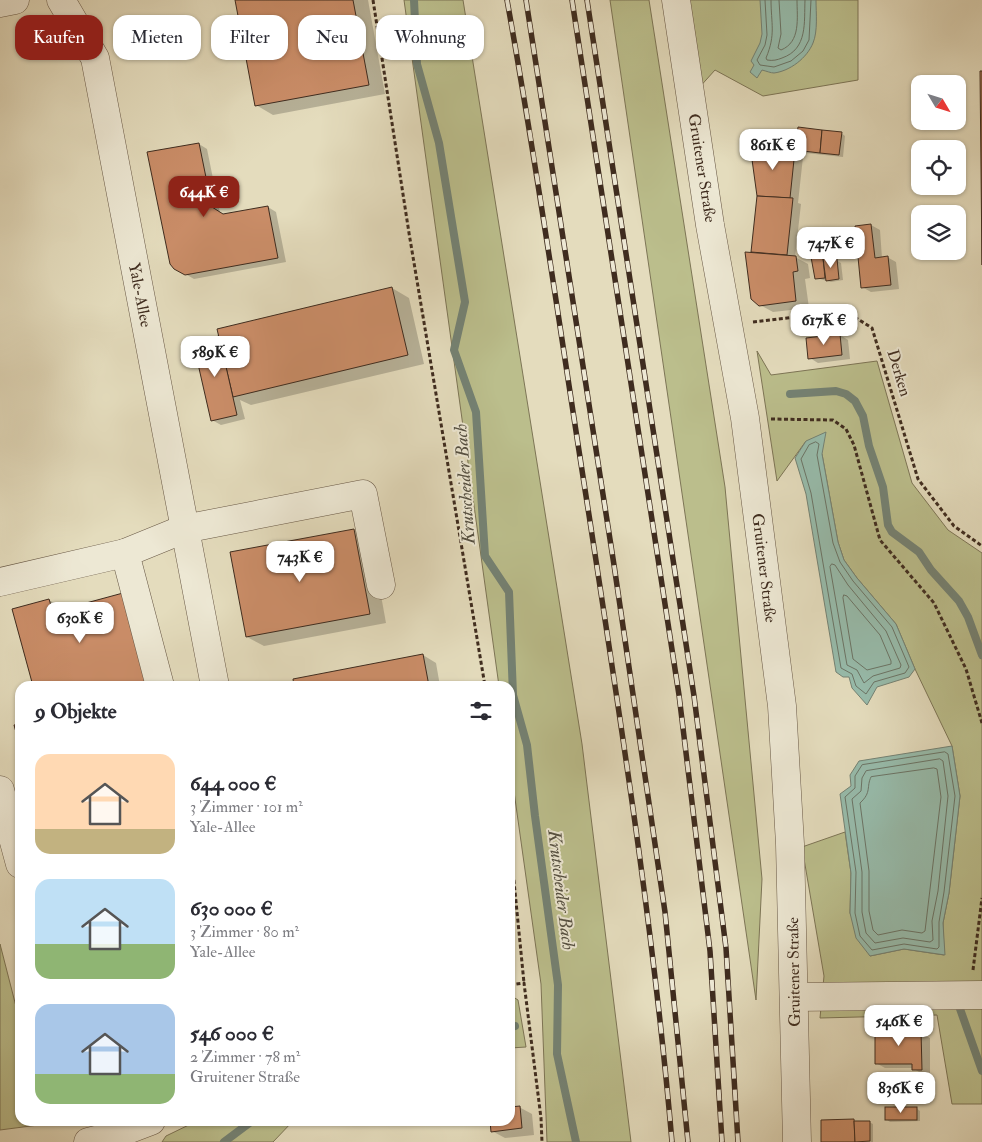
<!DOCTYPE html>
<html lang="de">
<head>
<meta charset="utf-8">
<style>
  :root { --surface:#fff; --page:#f2f2f3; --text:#2b2b33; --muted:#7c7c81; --accent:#8f2418 }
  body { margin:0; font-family:"IM FELL Double Pica",serif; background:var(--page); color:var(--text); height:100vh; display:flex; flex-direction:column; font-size:19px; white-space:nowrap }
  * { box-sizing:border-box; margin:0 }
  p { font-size:16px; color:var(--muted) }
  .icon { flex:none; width:28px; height:28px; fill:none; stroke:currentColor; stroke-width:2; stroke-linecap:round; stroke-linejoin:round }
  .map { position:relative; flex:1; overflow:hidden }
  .drawer { position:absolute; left:15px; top:681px; width:500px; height:445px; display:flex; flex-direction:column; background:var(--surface); border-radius:15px; box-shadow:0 1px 4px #0004 }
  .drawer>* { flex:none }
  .guide { position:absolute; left:15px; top:15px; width:500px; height:45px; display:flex; gap:10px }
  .needle { width:32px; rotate:128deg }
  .buttons { position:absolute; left:911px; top:75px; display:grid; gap:10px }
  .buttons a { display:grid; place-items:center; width:55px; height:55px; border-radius:10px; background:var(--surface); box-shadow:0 1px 4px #0004; font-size:25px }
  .price { position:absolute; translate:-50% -42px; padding:0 11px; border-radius:10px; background:#fff; color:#222; font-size:16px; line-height:32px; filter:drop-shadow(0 1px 2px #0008) }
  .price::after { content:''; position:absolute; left:50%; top:30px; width:15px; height:11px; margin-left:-8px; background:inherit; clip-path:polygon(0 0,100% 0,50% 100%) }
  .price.current { background:var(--accent); color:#fff }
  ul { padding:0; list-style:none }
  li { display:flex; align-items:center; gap:15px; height:125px; padding:0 20px }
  li span { display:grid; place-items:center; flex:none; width:140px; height:100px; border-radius:15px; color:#555 }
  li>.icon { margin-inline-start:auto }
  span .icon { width:60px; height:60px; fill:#fffc; stroke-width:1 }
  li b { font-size:21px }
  h2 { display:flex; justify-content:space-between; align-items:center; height:60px; padding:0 20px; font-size:21px }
  .tag { padding:0 18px; border-radius:15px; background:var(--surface); box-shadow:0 1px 4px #0004; font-size:18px; line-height:45px }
  .tag.current { background:var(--accent); color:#fff }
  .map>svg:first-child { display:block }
</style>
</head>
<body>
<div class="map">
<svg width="982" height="1142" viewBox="0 0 982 1142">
  <rect width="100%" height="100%" fill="#e4dcbd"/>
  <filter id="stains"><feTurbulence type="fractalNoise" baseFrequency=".004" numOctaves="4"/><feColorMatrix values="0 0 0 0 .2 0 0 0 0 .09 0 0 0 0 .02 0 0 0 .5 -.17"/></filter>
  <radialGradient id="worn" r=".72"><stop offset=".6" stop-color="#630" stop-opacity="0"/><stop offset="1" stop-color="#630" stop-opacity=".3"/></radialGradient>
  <g fill="#bbbe8c" stroke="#7d7556">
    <path d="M404 0H463L582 744 631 1142H547L541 984 510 763V686H499Z"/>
    <path d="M610 0H649L725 487 762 879 756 1000Z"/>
    <path d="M684 0H858V80L763 96 715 70 697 90Z"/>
    <path d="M757 351 771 375 877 361 912 483 948 530 982 553V1104H952L937 1015 820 1018 824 976 802 847 845 832 851 873 850 913 870 956 904 949 944 955 943 923 949 893 960 796 952 746 915 669 896 624 857 578 844 560 838 542 822 454 806 441 777 481Z"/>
    <path d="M0 944 20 1022V1121H45L46 1124 0 1130Z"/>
    <path d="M510 995 518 1000 526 1047 510 1048Z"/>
    <path d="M197 1121H293L273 1142H162L166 1136Z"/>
  </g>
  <g fill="#97bcac" stroke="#748274">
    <path d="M760 0H816C816 13 818 31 813 43 807 58 790 71 774 73 771 73 766 71 762 70L757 78 750 72 754 65 751 61 760 43 762 34Z"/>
    <path d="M826 432 822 454 838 542 844 560 857 578 896 624 915 669 909 677 877 687 867 705 852 688 849 677H843L836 672 806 494 795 458 806 441Z"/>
    <path d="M952 746 960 796 949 893 943 923 945 955 904 949 870 956 856 938 850 913 851 873 840 794 851 786 850 775 859 761Z"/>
  </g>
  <g fill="#0003">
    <path d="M236 0H368L385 94 273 115 256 105Z"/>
    <path d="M799 129 841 133 845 136 843 157 796 152Z"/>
    <path d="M199 144 207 149 220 213 224 215 268 207 276 212 286 262 194 279 175 268Z"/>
    <path d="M751 146 795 152 803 157 798 203 801 204 795 257 808 264 810 278 805 279 809 308 773 312 760 305 757 254 752 251 758 196Z"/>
    <path d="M871 225 880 230 882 258 887 257 896 262 899 289 871 292 862 287Z"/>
    <path d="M813 258 837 261 841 263 843 280 831 282 816 278Z"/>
    <path d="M392 288 409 298 424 364 251 405 240 400 245 419 221 425 212 420 220 337Z"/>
    <path d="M840 335 848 340 850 359 818 363 810 358Z"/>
    <path d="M354 530 371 540 386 623 264 646 247 637Z"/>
    <path d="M49 600 66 610 161 686H34L14 609Z"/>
    <path d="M423 655 436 663 440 686H296L295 680Z"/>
    <path d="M896 1025H911L920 1030V1033L930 1038V1074H922L913 1068H885L876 1063 896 1033Z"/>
    <path d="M519 1107 532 1114 534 1135 505 1138 492 1131 510 1121V1108Z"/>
    <path d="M916 1108 920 1111V1121L890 1122 886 1119Z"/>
    <path d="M822 1121H854L857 1122H869L873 1124V1142H822Z"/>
  </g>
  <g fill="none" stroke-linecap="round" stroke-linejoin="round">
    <g stroke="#6b7466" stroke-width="1">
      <path d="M765 0 767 35 765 45 757 60 760 65 774 67 791 61 803 51 809 40 811 0"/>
      <path d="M771 0C771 24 776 34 766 58L767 60C773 61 777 60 782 58 808 49 804 22 805 0"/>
      <path d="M779 0 781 34 778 48 781 50C801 42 797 18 797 0"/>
      <path d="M816 442 819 444 817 455 833 543 840 562 853 581 892 627 909 667 905 673 874 682 866 694 856 686 852 674 841 668 811 493 801 459 809 445Z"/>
      <path d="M832 564 835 565 848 585 886 631 901 665 900 668 873 676 864 683 857 670 847 665 830 567Z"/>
      <path d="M844 595 847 596 880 635 891 661V664L867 670 853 659 843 598Z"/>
      <path d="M945 752 948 754 955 796 944 892 939 922V947L937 949 904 944 872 950 860 936 855 913 856 872 845 797 855 788V776L862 765Z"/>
      <path d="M940 759 943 761 948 796 938 891 932 921 933 940 930 942 903 938 875 943 866 933 862 912V872L852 799 861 791 862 778 866 771Z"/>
      <path d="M934 768 937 769 941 797 925 931 922 933 902 930 878 935 873 930 869 911V871L860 803C872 792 866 787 871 777Z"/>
    </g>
    <g stroke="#748274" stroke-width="8">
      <path d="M414 0 417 64 439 143 465 302 454 350 476 412 485 556 509 592 513 695 527 745 535 816 558 985 557 1054 576 1142"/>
      <path d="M790 394 836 391 846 394 855 401 863 416 869 446 883 487 888 525 892 532 919 552 931 570 959 601 968 617 982 655"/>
      <path d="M959 1006 982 1071"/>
      <path d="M510 1027 515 1026"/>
      <path d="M224 1142 252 1121"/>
    </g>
  </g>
  <g fill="#ca8d68" stroke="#3f2c1f">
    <path d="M235 0H353L369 85 255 106Z"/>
    <path d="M980 71H982V265Z"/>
    <path d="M798 127 822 130 820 153 795 150Z"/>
    <path d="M822 130 842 132 839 155 820 153Z"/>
    <path d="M199 143 212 207 223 214 268 206 278 258 185 275 174 269 170 264 147 152Z"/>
    <path d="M750 145 795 150 790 198 757 196Z"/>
    <path d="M757 196 793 198 787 255 751 252Z"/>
    <path d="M871 224 875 258 888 256 891 285 861 288 855 226Z"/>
    <path d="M745 252 796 256 798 271 793 272 796 301 759 306 751 299Z"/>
    <path d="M811 257 823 258 825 278 815 279Z"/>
    <path d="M823 258 837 259 839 279 826 281Z"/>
    <path d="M392 287 408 355 233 397 217 329Z"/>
    <path d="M840 334 842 355 808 359 806 338Z"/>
    <path d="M219 336 237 415 211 421 193 342Z"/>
    <path d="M354 529 370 614 246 637 230 552Z"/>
    <path d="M123 593 147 686H33L12 609 49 599 53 612Z"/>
    <path d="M423 654 429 686H294L293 679Z"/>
    <path d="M20 724V747L14 725Z"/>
    <path d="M895 1024H911V1032L921 1031 922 1070H912V1064H875V1032H894Z"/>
    <path d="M520 1106 522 1128 491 1132 490 1121H510V1107Z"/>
    <rect x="885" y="1107" width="32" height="13"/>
    <path d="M854 1119 855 1142H821V1120Z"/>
    <path d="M854 1121H870V1141L855 1142Z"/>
  </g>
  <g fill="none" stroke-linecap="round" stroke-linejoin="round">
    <g stroke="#685846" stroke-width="29">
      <g id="minor">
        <path d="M61 0 95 58 215 686"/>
        <path d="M676 0 710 225 745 418 782 706 790 844 797 1142"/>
        <path d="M0 3 15 0"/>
        <path d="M0 582 125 553"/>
        <path d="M160 686 125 553 184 529 363 494 381 585"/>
        <path d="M0 790 20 864"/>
        <path d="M794 997 982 995"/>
        <path d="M88 1142 111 1136 151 1121"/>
      </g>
    </g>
    <g stroke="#3f2c1f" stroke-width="3" stroke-dasharray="4 2.5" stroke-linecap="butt">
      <path d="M373 0 409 233 485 686"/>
      <path d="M753 322 845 311 872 328 918 479 954 526 982 546"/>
      <path d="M771 419 833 420 846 429 854 445 880 540 934 603 966 669 982 723"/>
      <path d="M510 841 524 983"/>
      <path d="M973 970 982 898"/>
      <path d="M510 985 524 983 541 1118 542 1142"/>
    </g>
    <use href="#minor" stroke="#ede8d4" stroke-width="28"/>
    <g stroke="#3f2c1f" stroke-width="5.5">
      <g id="rail">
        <path d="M507 0C538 171 562 344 589 515 621 724 654 932 672 1142"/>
        <path d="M526 0 614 565 665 912 688 1142"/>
        <path d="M572 0 679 695 710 951 722 1142"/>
        <path d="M587 0 694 696 726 948 738 1142"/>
      </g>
    </g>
    <use href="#rail" stroke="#ede8d4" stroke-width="4" stroke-dasharray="11" stroke-linecap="butt"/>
  </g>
  <g text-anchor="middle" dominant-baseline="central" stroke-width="4" stroke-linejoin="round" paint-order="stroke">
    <g font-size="16" fill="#3f2c1f" stroke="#ede8d4">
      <text transform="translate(702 168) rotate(81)">Gruitener Straße</text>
      <text transform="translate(140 295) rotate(79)">Yale-Allee</text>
      <text transform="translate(899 373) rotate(73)">Derken</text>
      <text transform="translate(764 568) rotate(83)">Gruitener Straße</text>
      <text transform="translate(794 972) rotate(-91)">Gruitener Straße</text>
    </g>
    <g font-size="18" font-style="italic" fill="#555042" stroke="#ede8d4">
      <text transform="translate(465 484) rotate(-94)">Krutscheider Bach</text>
      <text transform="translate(561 890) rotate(83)">Krutscheider Bach</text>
    </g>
  </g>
  <rect width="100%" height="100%" filter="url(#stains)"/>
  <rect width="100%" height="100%" fill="url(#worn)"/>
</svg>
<div class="buttons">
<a><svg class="needle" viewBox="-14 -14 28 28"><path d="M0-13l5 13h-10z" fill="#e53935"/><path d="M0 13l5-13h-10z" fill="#7c7c81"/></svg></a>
<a><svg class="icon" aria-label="locate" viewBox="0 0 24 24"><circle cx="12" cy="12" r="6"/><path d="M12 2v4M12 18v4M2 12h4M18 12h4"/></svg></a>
<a><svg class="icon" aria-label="layers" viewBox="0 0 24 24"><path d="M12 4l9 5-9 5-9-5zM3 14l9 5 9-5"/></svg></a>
</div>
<b class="price" style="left:773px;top:171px">861K €</b>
<b class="price current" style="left:204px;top:218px">644K €</b>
<b class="price" style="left:831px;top:269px">747K €</b>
<b class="price" style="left:824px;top:346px">617K €</b>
<b class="price" style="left:215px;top:378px">589K €</b>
<b class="price" style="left:300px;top:583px">743K €</b>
<b class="price" style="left:80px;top:644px">630K €</b>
<b class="price" style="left:899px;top:1047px">546K €</b>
<b class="price" style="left:901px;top:1114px">836K €</b>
<div class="guide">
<a class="tag current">Kaufen</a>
<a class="tag">Mieten</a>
<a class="tag">Filter</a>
<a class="tag">Neu</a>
<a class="tag">Wohnung</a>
</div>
<section class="drawer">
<h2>9 Objekte<svg class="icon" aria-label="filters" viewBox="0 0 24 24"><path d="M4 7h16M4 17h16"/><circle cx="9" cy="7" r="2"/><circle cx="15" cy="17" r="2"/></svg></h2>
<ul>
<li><span style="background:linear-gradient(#ffd9b3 75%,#c2b280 0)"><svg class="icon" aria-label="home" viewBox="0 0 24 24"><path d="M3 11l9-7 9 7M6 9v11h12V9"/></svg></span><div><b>644 000 €</b><p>3 Zimmer · 101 m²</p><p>Yale-Allee</p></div></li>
<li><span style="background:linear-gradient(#bfe0f5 65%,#8fb573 0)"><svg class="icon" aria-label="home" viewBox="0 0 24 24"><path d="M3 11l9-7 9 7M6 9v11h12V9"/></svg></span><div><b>630 000 €</b><p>3 Zimmer · 80 m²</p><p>Yale-Allee</p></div></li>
<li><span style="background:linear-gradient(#a9c7e8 70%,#8fb573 0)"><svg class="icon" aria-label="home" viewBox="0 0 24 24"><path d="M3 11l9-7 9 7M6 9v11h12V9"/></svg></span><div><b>546 000 €</b><p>2 Zimmer · 78 m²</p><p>Gruitener Straße</p></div></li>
</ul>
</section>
</div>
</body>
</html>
